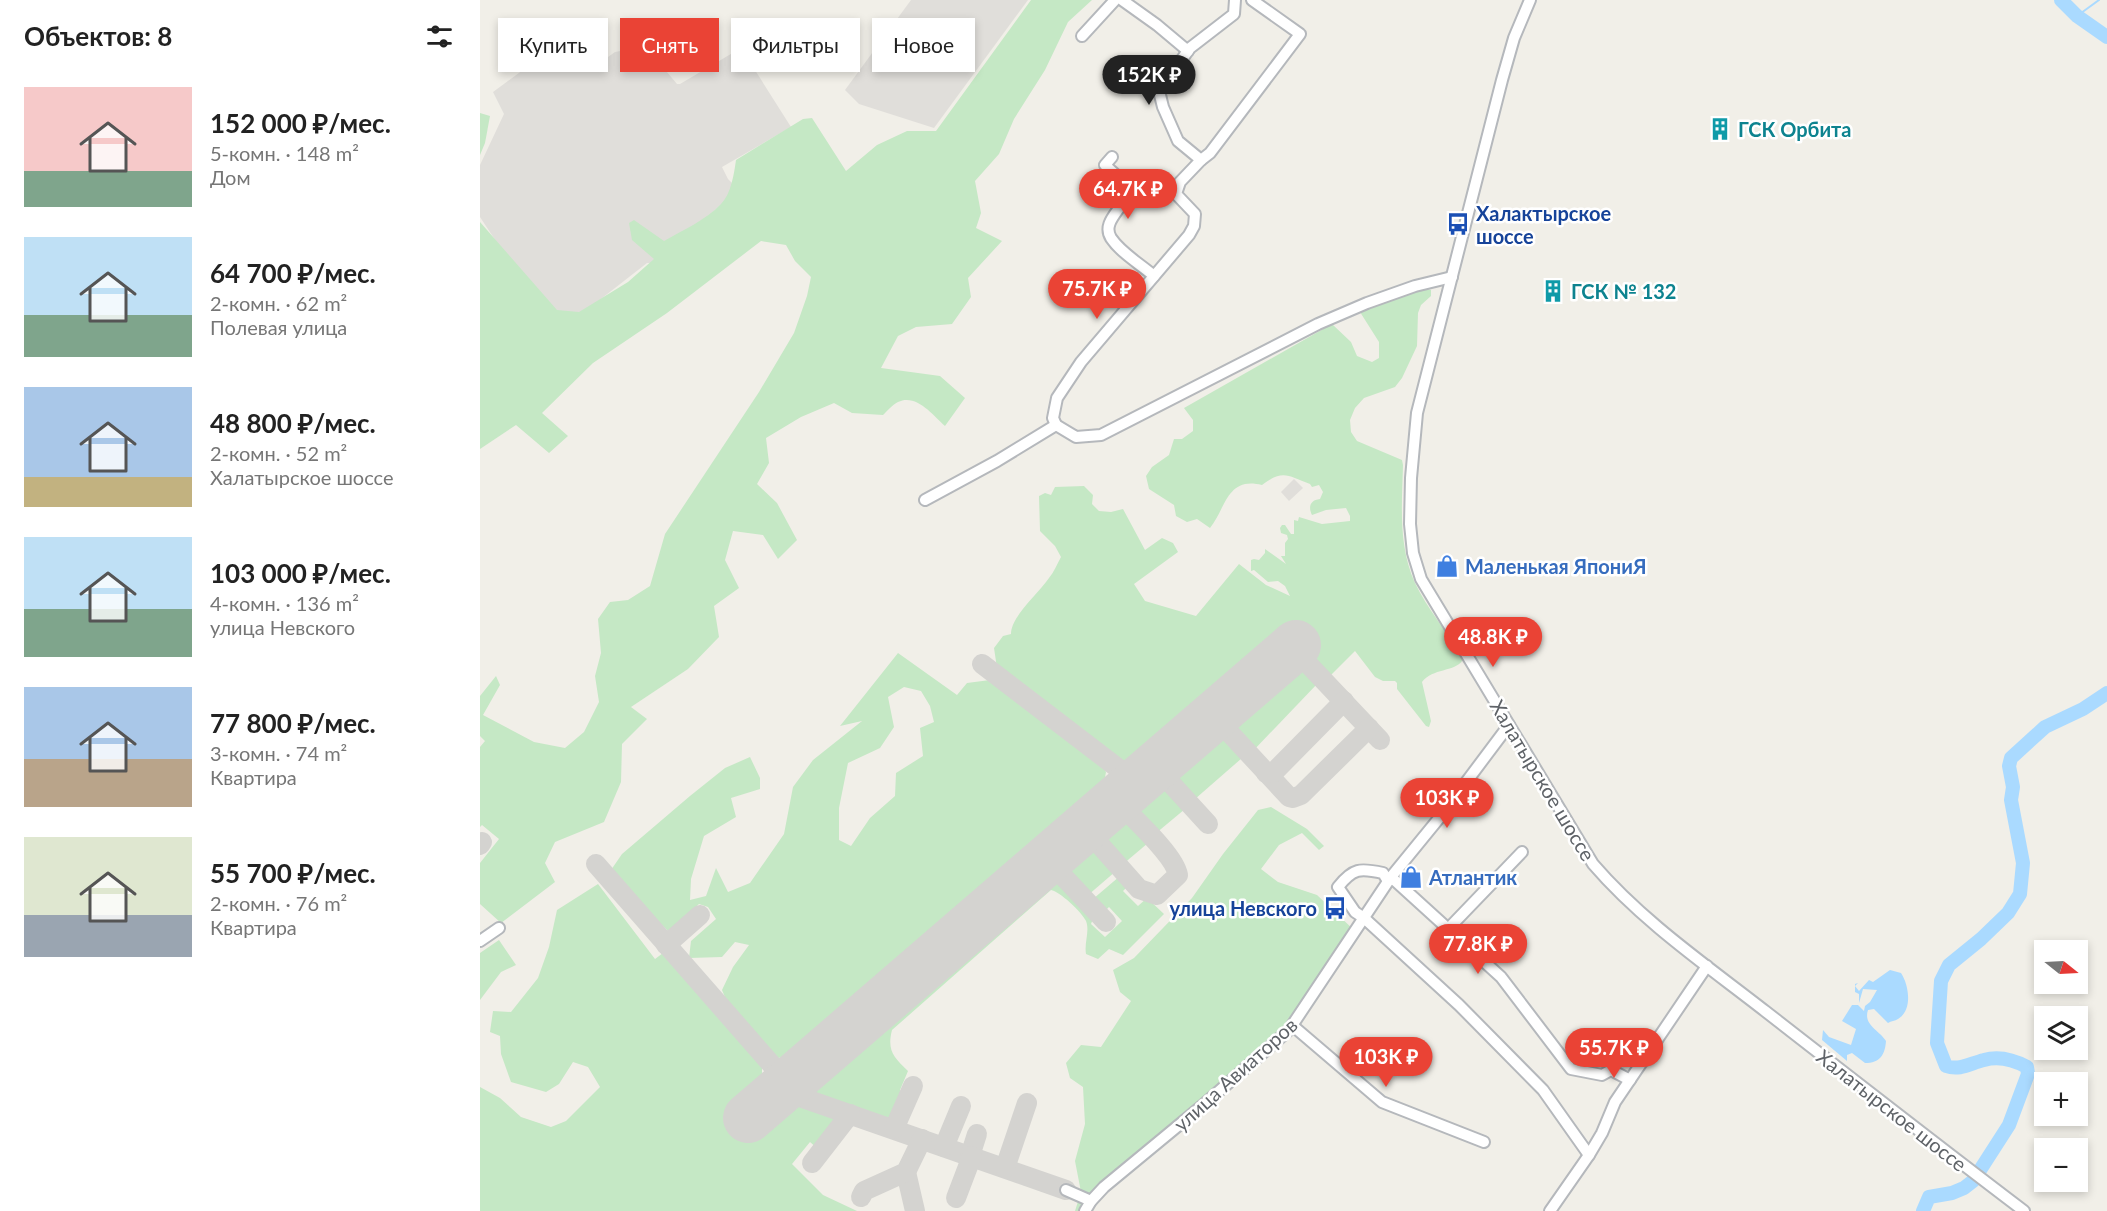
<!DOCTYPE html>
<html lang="ru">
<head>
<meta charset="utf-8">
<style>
  :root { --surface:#fff; --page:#f6f6f6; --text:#222; --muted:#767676; --accent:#ea4335 }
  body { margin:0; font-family:Lato,sans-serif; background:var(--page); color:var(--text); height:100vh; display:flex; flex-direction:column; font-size:22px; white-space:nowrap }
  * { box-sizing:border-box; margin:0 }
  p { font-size:20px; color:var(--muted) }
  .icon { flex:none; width:33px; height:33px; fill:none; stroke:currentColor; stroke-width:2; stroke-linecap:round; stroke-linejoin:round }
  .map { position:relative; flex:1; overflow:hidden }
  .drawer { display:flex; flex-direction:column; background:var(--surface); width:480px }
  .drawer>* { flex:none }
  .hud { position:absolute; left:18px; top:18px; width:570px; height:54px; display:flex; gap:12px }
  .needle { width:39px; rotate:108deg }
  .tools { position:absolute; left:1554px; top:940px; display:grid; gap:12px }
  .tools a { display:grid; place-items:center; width:54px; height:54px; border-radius:0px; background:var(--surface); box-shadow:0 3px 9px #0003; font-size:30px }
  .price { position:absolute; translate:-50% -51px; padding:0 14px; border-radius:21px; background:var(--accent); color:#fff; font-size:20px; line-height:39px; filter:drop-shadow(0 2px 3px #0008) }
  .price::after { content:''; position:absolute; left:50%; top:36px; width:18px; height:14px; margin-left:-9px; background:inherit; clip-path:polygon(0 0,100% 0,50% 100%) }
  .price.on { background:#222; color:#fff }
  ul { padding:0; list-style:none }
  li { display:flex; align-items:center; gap:18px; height:150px; padding:0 24px }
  li span { display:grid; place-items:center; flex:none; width:168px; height:120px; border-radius:0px; color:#555 }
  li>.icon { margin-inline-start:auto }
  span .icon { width:72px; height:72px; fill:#fffc; stroke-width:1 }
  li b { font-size:26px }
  h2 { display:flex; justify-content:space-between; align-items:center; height:72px; padding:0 24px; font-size:26px }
  .pill { padding:0 21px; border-radius:0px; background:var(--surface); box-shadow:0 3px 9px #0003; font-size:21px; line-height:54px }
  .pill.on { background:var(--accent); color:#fff }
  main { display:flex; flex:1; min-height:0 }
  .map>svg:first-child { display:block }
</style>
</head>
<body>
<main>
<section class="drawer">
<h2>Объектов: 8<svg class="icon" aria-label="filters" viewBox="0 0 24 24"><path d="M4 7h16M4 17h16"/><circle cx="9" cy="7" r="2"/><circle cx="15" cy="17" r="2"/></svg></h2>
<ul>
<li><span style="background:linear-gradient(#f6c9c9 70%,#7fa58c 0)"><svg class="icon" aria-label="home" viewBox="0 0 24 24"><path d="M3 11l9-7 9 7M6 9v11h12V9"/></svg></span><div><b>152 000 ₽/мес.</b><p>5-комн. · 148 m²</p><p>Дом</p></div></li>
<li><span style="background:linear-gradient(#bfe0f5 65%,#7fa58c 0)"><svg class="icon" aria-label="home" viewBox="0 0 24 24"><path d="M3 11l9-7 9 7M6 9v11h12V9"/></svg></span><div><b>64 700 ₽/мес.</b><p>2-комн. · 62 m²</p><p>Полевая улица</p></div></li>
<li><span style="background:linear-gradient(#a9c7e8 75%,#c2b280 0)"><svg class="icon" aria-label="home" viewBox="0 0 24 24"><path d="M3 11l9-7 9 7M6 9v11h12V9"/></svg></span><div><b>48 800 ₽/мес.</b><p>2-комн. · 52 m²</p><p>Халатырское шоссе</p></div></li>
<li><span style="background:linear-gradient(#bfe0f5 60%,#7fa58c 0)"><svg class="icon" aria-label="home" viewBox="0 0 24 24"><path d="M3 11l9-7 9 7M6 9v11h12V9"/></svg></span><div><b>103 000 ₽/мес.</b><p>4-комн. · 136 m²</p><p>улица Невского</p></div></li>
<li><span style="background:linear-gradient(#a9c7e8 60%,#b9a48a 0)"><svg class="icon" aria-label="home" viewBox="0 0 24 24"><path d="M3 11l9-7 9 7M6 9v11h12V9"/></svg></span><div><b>77 800 ₽/мес.</b><p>3-комн. · 74 m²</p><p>Квартира</p></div></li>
<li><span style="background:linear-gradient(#dfe7d0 65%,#9aa5b1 0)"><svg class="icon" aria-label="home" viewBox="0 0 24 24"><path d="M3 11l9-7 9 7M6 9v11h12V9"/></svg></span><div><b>55 700 ₽/мес.</b><p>2-комн. · 76 m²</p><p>Квартира</p></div></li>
</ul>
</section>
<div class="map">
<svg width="1627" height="1211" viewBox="0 0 1627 1211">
  <rect width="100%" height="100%" fill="#f1efe8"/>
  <g fill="#e0deda">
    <path d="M431 0H548L454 128 379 104 365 90Z"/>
    <path d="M162 47H166L197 84H200L261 48 311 127 242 167 248 179 258 189 177 263H167L85 327 39 276 0 217V165L24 114 13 92 47 67 85 62 87 67 128 57 135 52Z"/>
    <path d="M814 479 823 488 809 501 801 492Z"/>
  </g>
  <g fill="#c5e8c5" fill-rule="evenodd">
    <path d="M551 0H612L588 22 565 70 534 119 519 154 495 181 501 213 496 228 522 241 488 278 491 297 472 324 436 327 418 336 401 368 460 376 485 398 465 426C453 415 436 393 418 402 412 405 407 411 403 415L372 413 354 403 321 417 286 438 289 463 277 484 297 503 317 540 298 559 283 535 253 531 245 560 259 588 234 606 239 637 208 669 151 707 167 719 142 744 141 782 124 822 75 842 65 863 75 882 21 923 0 904V863L19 839 2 825 0 827V747L5 741 0 736V696L16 676 20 685 3 715 54 742 85 748 104 732 119 702 115 676 121 653 118 619 130 602 148 600 170 586 185 534 279 392 314 333 327 296 331 277 315 261 306 245 281 241 187 313 113 363 62 413 88 436 69 453 36 425 0 449V222L77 310 99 312 148 282 174 259 152 240 149 223 154 220 184 241C203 230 226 220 241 204 251 194 254 174 256 160L323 119 332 118 366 171 397 145 427 131H456Z"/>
    <path d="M0 113 10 116 5 143 0 155Z"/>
    <path d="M946 289 951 290V296L941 305 938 313 937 346 922 378 915 387 884 398 875 408 870 420 871 432 877 441 922 460 923 465C922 505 918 545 935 583 947 609 968 632 982 657V661C974 672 953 668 942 682L951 721 949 727 946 726 917 689V683L915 681H903L895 677 875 651 848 678 805 632 652 765 636 762 517 668 514 648 523 636 531 634C531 616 559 593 569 578 574 572 577 564 581 557L575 546 560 531 559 496 565 493 571 495 575 487 604 486 613 495 612 504 619 511 631 512 643 509 665 550 682 538 693 543 698 552 654 584 665 601 716 616 759 564 786 585 810 596 805 586 798 581 788 582 774 570 771 571V560L774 559 779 560 785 553V549L806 564 801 556H805V543L808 539 807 535 801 533 800 528 802 525H805L811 534H814V520L818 521 819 517 842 524 870 521V516L866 508 846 510 832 515C828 507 830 500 840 499L843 492 839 485 832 487 830 484C808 476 803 469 782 485 747 476 746 508 730 528L717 519 707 522 696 516 694 505 669 489 666 476 672 467 689 455 694 439H702L713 431V420L704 408 852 324 871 342 877 356 892 362 899 358V342L880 312 930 293Z"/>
    <path d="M418 653 477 695 487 683 510 680 622 764 626 772 623 788 313 1057 296 1058 265 1020 253 1017 242 990 253 967 269 945 255 942 242 957 209 958 211 941 236 919 228 907 219 904C207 915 204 925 190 933L182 925H176L140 889 131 870 142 854 210 796 245 768 270 757 280 778V789L251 798 256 817 224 836 211 879 210 900 226 896 236 868 248 892 270 883 304 834 313 787 333 760 382 721 360 726ZM424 687 441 691 450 706 454 722 440 728 443 756 416 773 415 796 390 818 371 846 359 840V808L368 763 400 748 414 727 408 697Z"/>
    <path d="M821 663 838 683 772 752 749 726Z"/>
    <path d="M740 733 762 758 715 799 693 774Z"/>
    <path d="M683 783 705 809 675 834 653 809Z"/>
    <path d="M791 807 827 829 844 846 839 850 822 833 799 845 781 869 798 882 837 895 875 931 808 1022 758 1068 612 1191 601 1211H595L601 1192 595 1161 605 1124 603 1087 590 1078 586 1063 601 1045 621 1047 651 1001 640 992 633 970 654 958 712 898 743 854 778 810Z"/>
    <path d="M644 815 668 843 642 865 618 837Z"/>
    <path d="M612 843 636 871 607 896 583 868Z"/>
    <path d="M575 875 612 913 614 916 611 924 625 937 642 921 629 907 624 912 613 899 640 876 649 885 643 891 658 906 667 898 684 914 643 955 629 949 618 959 606 954C604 943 610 931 606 921 602 912 579 891 571 890L412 1030C407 1050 413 1057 428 1071L420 1090 421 1100 412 1119 403 1122 379 1113 377 1107 370 1104 362 1106 335 1096 330 1088Z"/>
    <path d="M118 884 175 959 183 953 282 1066V1082L255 1107 277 1133 315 1100 356 1114 360 1122 338 1149 330 1142 312 1164 343 1195 377 1211H0V1087L20 1098 41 1117 71 1127 86 1121 120 1087 108 1067 93 1062 79 1084 66 1092 31 1082 21 1054 20 1036 10 1032 13 1011 31 1012 58 978 69 947 77 910Z"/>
    <path d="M19 940 36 965 21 972 0 1000V953Z"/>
  </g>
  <path fill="#aadaff" d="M1410 970 1421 973C1429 985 1433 1010 1418 1019 1415 1021 1411 1021 1408 1023L1394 1009 1388 1010C1383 1025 1399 1030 1406 1041 1405 1055 1400 1063 1385 1063L1372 1053 1367 1055V1061L1342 1040 1343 1030 1349 1037 1371 1045 1376 1029 1362 1021 1372 1005H1378L1384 1011 1385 1006 1390 1002 1397 990 1383 989 1379 1003V994L1375 992V984L1378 983 1375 986 1379 991 1389 980 1393 982Z"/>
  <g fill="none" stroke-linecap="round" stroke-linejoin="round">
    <path stroke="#aadaff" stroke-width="2" d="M1597 16 1619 0"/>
    <g stroke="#aadaff" stroke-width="14">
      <path d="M1581 0 1597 16 1627 37"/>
      <path d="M1443 1211 1449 1197 1472 1193 1484 1188 1493 1181 1529 1125 1548 1074 1547 1067C1534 1060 1518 1056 1504 1060 1491 1063 1480 1071 1466 1066L1457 1043 1461 981 1469 965 1501 939 1528 913 1540 894 1543 863 1531 800 1533 787 1529 766 1531 758 1565 727 1603 709 1627 693"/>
    </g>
    <g stroke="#d4d3d0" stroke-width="20">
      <path d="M813 648 900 740"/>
      <path d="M502 664 656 782"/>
      <path d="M734 716 809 797 813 798 821 795 889 728"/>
      <path d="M675 766 728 824"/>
      <path d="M786 773 794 772 864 701"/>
      <path d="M604 827 659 889 677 895 698 875C695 855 651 816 636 800"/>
      <path d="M0 845 2 842"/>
      <path d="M567 859 626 922"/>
      <path d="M116 864 320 1097 586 1190"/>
      <path d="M186 945 220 915"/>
      <path d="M414 1129 433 1086"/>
      <path d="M464 1147 481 1106"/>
      <path d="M490 1156 497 1134"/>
      <path d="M332 1163 370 1114"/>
      <path d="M525 1168 547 1103"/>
      <path d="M426 1172 435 1211"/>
      <path d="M381 1197 384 1191 426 1172 442 1139"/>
      <path d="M476 1198 492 1156"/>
    </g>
    <path stroke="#d4d3d0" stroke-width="50" d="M268 1118 816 645"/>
    <g stroke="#b5b8bc" stroke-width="14">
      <g id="minor">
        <path d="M642 0 677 25 708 51"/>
        <path d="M1050 0 1034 38 1022 80 937 413 931 478 930 524 933 553 941 579 1113 864C1162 921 1226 965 1285 1011 1371 1078 1457 1145 1544 1211"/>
        <path d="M602 36 635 0"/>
        <path d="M632 157 625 165C631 171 645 181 646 190 648 207 620 220 631 238 641 253 660 264 674 276"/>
        <path d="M721 160 730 153 820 34 772 0"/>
        <path d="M576 425 573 418 577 398 601 362 709 235 714 226 715 214 696 194 700 182 721 160 698 141 683 107 679 91 710 48 754 14 755 0"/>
        <path d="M445 500 517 461 576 425 596 437 621 435 838 324 887 303 935 286 972 277"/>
        <path d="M911 877 1021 977 1091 1069 1122 1075 1131 1070 1150 1080"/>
        <path d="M908 881 903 873C880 868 873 868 858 887L875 912 884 918 979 1005 1063 1090 1109 1155"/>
        <path d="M968 929 1042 852"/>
        <path d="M0 941 19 928"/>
        <path d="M813 1026 902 1102 1004 1142"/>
        <path d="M586 1190 611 1201"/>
        <path d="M605 1211 611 1201 624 1187 722 1106 809 1030 911 877 960 817 1029 725"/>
        <path d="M1070 1211 1109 1155 1122 1133 1135 1102 1227 966"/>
      </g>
    </g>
    <use href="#minor" stroke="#fff" stroke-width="10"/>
  </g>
  <defs>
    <g id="building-bare" transform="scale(1.8)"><path d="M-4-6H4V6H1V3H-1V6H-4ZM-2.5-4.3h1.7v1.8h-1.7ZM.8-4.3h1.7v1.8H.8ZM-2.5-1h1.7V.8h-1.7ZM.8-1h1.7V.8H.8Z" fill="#0f9aa8" stroke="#fff" stroke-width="2.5" paint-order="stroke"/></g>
    <g id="bus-bare" transform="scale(1.8)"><path d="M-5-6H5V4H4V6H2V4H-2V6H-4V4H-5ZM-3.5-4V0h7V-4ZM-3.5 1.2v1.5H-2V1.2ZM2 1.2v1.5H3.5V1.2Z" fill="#1a4fb4" stroke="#fff" stroke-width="2.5" paint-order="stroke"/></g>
    <g id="shop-bare" transform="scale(1.8)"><path d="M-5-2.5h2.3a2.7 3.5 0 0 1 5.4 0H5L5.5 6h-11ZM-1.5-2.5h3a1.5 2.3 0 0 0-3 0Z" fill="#3f7fe0" stroke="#fff" stroke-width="2.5" paint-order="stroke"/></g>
  </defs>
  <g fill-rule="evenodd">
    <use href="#building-bare" x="1240" y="129"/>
    <use href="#bus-bare" x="978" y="224"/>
    <use href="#building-bare" x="1073" y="291"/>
    <use href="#shop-bare" x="967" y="566"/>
    <use href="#shop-bare" x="931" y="877"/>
    <use href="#bus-bare" x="855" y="908"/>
  </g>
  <g text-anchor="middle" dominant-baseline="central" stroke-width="5" stroke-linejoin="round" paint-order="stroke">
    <g font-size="20" font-weight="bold" fill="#0d838f" stroke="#fff" text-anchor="start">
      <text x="1258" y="129">ГСК Орбита</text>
      <text x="1091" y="291">ГСК № 132</text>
    </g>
    <g font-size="20" font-weight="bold" fill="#164399" stroke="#fff" text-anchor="start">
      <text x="996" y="213">Халактырское<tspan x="996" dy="23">шоссе</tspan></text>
      <text x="837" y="908" text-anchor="end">улица Невского</text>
    </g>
    <g font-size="20" font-weight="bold" fill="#366cbe" stroke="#fff" text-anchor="start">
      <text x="985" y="566">Маленькая ЯпониЯ</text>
      <text x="949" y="877">Атлантик</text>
    </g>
    <g font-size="20" fill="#5f6368" stroke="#fff">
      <text transform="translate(1063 780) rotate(59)">Халатырское шоссе</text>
      <text transform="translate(755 1074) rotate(-42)">улица Авиаторов</text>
      <text transform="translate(1412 1110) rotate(38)">Халатырское шоссе</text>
    </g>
  </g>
</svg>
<div class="tools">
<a><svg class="needle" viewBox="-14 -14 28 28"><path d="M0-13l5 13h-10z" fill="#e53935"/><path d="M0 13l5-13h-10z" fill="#767676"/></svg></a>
<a><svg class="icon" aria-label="layers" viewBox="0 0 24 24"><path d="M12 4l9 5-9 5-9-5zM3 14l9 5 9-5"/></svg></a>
<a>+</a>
<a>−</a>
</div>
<b class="price on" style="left:669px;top:106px">152K ₽</b>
<b class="price" style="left:648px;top:220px">64.7K ₽</b>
<b class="price" style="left:617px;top:320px">75.7K ₽</b>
<b class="price" style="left:1013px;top:668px">48.8K ₽</b>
<b class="price" style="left:967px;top:829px">103K ₽</b>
<b class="price" style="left:998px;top:975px">77.8K ₽</b>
<b class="price" style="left:1134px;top:1079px">55.7K ₽</b>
<b class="price" style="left:906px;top:1088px">103K ₽</b>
<div class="hud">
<a class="pill">Купить</a>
<a class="pill on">Снять</a>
<a class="pill">Фильтры</a>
<a class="pill">Новое</a>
</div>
</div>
</main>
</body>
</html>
